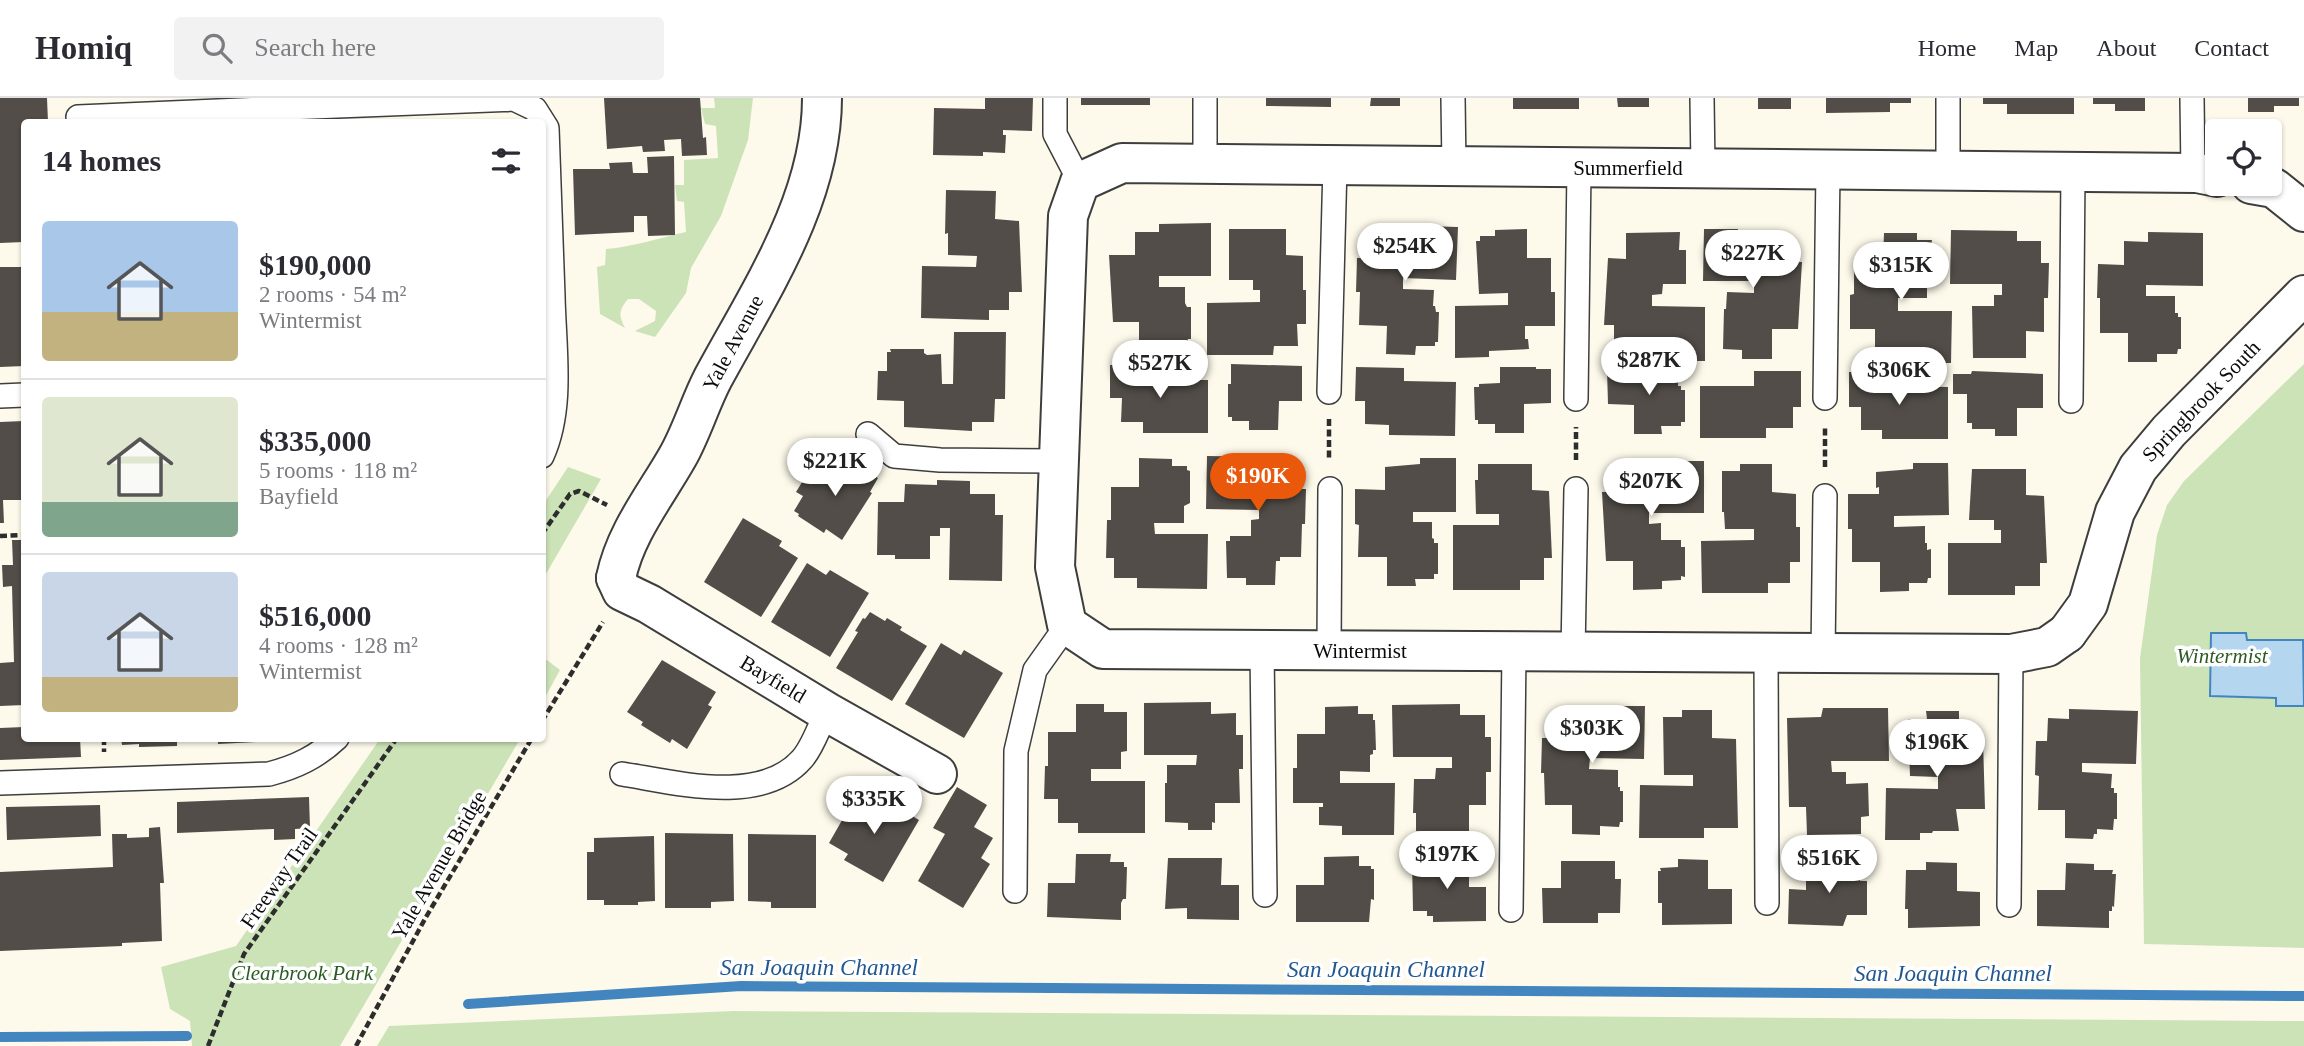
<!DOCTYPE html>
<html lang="en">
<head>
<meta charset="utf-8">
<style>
  :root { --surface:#fff; --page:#f2f2f3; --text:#2b2b33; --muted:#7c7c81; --line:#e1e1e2; --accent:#ea580c }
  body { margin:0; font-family:"Times New Roman",serif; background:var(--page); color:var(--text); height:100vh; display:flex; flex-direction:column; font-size:26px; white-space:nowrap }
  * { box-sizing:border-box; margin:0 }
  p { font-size:23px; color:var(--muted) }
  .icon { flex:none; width:38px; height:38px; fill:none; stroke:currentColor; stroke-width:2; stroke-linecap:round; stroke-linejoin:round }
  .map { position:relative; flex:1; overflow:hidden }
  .drawer { position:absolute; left:21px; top:21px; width:525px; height:623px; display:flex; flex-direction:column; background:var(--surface); border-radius:7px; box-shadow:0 2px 5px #0004 }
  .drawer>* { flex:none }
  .tools { position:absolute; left:2205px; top:21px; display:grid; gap:14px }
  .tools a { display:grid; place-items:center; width:77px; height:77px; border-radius:7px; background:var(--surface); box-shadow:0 2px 5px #0004; font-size:35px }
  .price { position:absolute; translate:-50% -60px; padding:0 16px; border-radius:24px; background:#fff; color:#222; font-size:23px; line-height:46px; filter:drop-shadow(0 2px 4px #0008) }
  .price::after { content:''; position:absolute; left:50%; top:42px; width:21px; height:16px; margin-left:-10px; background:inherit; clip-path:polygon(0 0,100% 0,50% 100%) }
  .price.current { background:var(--accent); color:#fff }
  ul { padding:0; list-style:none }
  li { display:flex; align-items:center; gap:21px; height:175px; padding:0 21px }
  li+li { border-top:2px solid var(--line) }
  li span { display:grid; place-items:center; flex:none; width:196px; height:140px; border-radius:7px; color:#555 }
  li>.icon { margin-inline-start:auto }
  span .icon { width:84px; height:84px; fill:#fffc; stroke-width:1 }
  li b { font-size:30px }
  h2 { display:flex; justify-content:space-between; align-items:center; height:84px; padding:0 21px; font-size:30px }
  header { display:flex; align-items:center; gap:42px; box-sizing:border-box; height:98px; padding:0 35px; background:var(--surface); border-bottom:2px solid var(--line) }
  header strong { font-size:33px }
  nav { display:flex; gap:38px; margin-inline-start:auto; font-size:24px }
  .search { width:490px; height:63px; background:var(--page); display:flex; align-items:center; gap:18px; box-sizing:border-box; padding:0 24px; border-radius:7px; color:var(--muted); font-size:26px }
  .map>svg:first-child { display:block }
</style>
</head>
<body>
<header>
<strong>Homiq</strong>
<div class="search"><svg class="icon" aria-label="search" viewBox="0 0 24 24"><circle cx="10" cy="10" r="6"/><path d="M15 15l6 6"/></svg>Search here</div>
<nav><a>Home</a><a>Map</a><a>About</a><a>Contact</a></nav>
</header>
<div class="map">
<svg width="2304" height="948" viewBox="0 0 2304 948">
  <rect width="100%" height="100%" fill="#fdfaeb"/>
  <g fill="#cce3b8">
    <path d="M714 0H753L748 42 721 118 691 170 686 195 655 239 635 233 655 223 656 213 639 201H628C619 212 618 217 625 230L600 216 597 169 605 167 606 151C633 149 659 140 686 134L684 104 677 103 675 87H684V62L718 60 716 28 705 26 701 10H715Z"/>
    <path d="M2304 266V850L2144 846 2140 560 2157 437 2167 407 2184 383Z"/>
    <path d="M568 369 601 381 543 481V407Z"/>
    <path d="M543 559 560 572 543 603Z"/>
    <path d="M380 641H520L340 948H192L190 923 170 911 161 869 236 848Z"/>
    <path d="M733 913 2304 923V948H377L389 928Z"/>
  </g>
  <path fill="#b4d6ef" stroke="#4386bf" stroke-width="2" d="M2211 535H2246L2247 542H2303L2304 608H2276V600L2210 598Z"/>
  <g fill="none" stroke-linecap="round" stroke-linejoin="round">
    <g stroke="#4386bf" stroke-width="10">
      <path d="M468 906 741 888 2304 898"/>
      <path d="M0 939 187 938"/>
    </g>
  </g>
  <g fill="#524d48">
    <path d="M0 0H47L48 24H24V144L0 145Z"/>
    <path d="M604 0H700L703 40 706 39 707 57 682 58 681 41 664 42 665 53 643 54 642 48 607 51Z"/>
    <path d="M985 0H1033L1032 33 1003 32V37H1006L1005 55 983 54V58L933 57 934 10 985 11Z"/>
    <rect x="1081" y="0" width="69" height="7"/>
    <path d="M1266 0H1331V9L1266 8Z"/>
    <path d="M1371 0H1400V8H1370Z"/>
    <rect x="1513" y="0" width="66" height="11"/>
    <path d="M1617 0H1649V9H1618Z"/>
    <rect x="1758" y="0" width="33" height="11"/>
    <path d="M1826 0H1911V5H1890V14L1826 15Z"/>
    <path d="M1983 0H2074V16H2007V6H1983Z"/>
    <path d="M2093 0H2145V13H2115V6H2093Z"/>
    <path d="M2248 0H2299V8H2274V14H2248Z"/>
    <path d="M674 58 675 137 648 138 647 118H634V134L575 137 573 71H610L609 65 632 64 633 75H648L647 59Z"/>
    <path d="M946 92 996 93 995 121 1019 123 1022 194H1009V212H989V222L921 220 922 168 976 169 977 158 948 157V135L945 136Z"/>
    <path d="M1211 125V178H1159V189H1185V205L1187 209H1191V241H1188L1187 245H1169V253L1139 254V224H1113L1109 157H1135V134H1159V126Z"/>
    <path d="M1390 127 1458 129 1456 182 1403 180V191L1434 192 1433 208H1435L1436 214H1439L1438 244H1435V248H1416L1415 257 1386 256 1387 228 1359 227 1360 194H1356L1357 160H1367L1368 137 1390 138Z"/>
    <path d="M1229 131H1286V157L1303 158V192H1306V226H1297L1298 248H1274L1273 257H1207V205L1260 204V192H1253V182H1229Z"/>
    <path d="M1527 131V160H1551V194H1555V228H1525V241H1528L1529 251 1489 253V259L1455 260V208L1508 207V195L1479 196 1476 143H1480V138H1495V132Z"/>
    <path d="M1704 131H1738L1737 138 1776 141V157L1773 156V163L1802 164 1798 231H1772V261H1742V252L1723 251 1724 211H1726L1727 194 1754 195V183H1703Z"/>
    <path d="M1951 132 2017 133V143H2041V165H2049L2048 200H2044V234L2026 233V260H1973L1972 208H1994V197H2002V186H1950Z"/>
    <path d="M1680 134 1679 152H1686V186H1663L1662 196 1652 197V208L1705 209V263H1656L1655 257H1638V252H1614V227H1604L1608 160 1626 161V135Z"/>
    <path d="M2148 134 2203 135V188L2146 187V198H2175V215H2178V219H2181V251H2178L2177 256H2157V264H2128V235H2100V200H2097L2098 166 2124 167V143L2148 144Z"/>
    <path d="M1884 135H1917V142H1932L1931 147H1935L1934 179H1932V184H1927V200H1898V213H1952L1951 265H1899V254L1875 253V231H1850V197L1854 196V162H1883Z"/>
    <path d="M0 169H24V268L0 269Z"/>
    <path d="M954 234H1006L1005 301H995L994 324H972V333L904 329V303L877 302 878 273H887V254H891L890 251H924V255L927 257 941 256 942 286H953Z"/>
    <path d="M1231 266 1302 268V303H1279L1278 332H1249V323H1232V319H1228V286H1231Z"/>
    <path d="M1110 267H1156V282H1208V335H1143V324H1121L1122 300H1110Z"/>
    <path d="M1356 269 1404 270V283L1456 284 1455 338 1389 337V327L1365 326V303H1355Z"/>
    <path d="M1500 269H1536V271H1551V305L1524 306V335H1495V326H1478V322H1475L1474 289H1479V286L1500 285Z"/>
    <path d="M1626 270 1679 271 1678 288H1681V292H1685V324H1681V328H1661L1662 336H1634V307L1608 306 1607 272H1626Z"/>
    <path d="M1754 273H1801V309H1793V330H1766V340H1700V288H1754Z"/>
    <path d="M1972 273 2043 276V310H2017V338H1995V331H1972V325H1967V296H1953V276H1971Z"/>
    <path d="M1849 274H1896V288L1948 289V341H1882V332H1861V309H1849Z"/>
    <path d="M24 323V402H3L4 425H0V324Z"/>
    <path d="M1207 358 1273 359V369H1295V376L1300 377 1299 391H1306L1305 426H1302L1301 459H1280V463H1276L1275 487H1246V480H1227L1226 443H1230V438H1251V422L1259 421V412L1206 411Z"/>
    <path d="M1139 360 1172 361V368H1187V372L1190 373V405L1184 408V425H1154L1155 436H1208L1207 491 1137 490V480H1114V460H1106L1107 422H1111V389H1139Z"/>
    <path d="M1420 360H1456V414H1413V424H1432V440L1434 441V445H1438V476H1434V481H1415L1416 488H1387V459H1358L1359 427 1355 426V391L1385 392V369L1420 366Z"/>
    <path d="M849 362 878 380 870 394 872 395 842 442 826 431 824 435 798 418 799 416 794 413 803 398 796 394 812 368 836 383Z"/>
    <path d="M1637 363H1704V415H1649V426L1661 425V442H1681V449H1685V479L1681 478V482L1662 483V491L1633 492V463H1606L1602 394H1615L1616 372 1637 373Z"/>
    <path d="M1913 365H1948L1949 417 1894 418V429L1925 428V445H1927V452L1931 451V480H1928L1927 485H1909V493L1880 494V464H1852V431H1848V396H1879V389L1876 390V374L1913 371Z"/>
    <path d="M1478 366H1532V392L1549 393 1552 460H1544V482H1520V492H1453V427H1499V416H1476L1475 382H1478Z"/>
    <path d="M1740 366H1772V394L1796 396V429H1800V464H1790V485H1768V495H1702L1701 443 1754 442V431H1725L1724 414H1722V373H1740Z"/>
    <path d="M1972 371H2026V397L2044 398 2047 465H2040V488H2015V497H1948V445H2001V432H1994V422H1969Z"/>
    <path d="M937 382 970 383V396H995V417H1003L1002 483 949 482 950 430H940V438H930V461H895V457H877L878 404H904L905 386 937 387Z"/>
    <path d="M743 420 782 443 779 448 798 460 761 519 704 484Z"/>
    <path d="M12 442H24V607L0 608V565L14 564 12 488 3 489 2 467H13Z"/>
    <path d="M807 465 826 477 830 472 869 495 830 559 771 524Z"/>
    <path d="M870 514 885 523 887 520 902 529 900 532 927 548 892 603 836 570 858 534 855 533 863 520 865 521Z"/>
    <path d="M941 545 961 557 964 552 1003 575 964 640 905 606Z"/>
    <path d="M662 562 716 594 708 607 712 609 687 651 672 641 670 645 641 627 643 624 627 614Z"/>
    <path d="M1211 604V616L1236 615V637H1243V671H1239L1240 705H1215V725L1212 724V732H1188V725L1165 724V685H1167V667H1196L1197 657H1144V605Z"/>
    <path d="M1076 606H1104V614H1127V653L1121 654V671H1091V683H1145V735H1078V725H1058V701H1044L1045 668H1048V634H1076Z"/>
    <path d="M1460 606V617H1485V639H1491V674H1486V707H1469V733H1416V715H1413L1414 681H1435L1436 670H1452V659H1393L1392 607Z"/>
    <path d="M1358 608V616H1373V622H1375L1376 652H1373V656L1370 657V674L1340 673V685H1395L1394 737H1342V728L1319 727V709H1323V705H1293V670H1297V636H1325V609Z"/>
    <path d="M1592 608H1645L1644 661 1590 660 1589 671 1618 672V689H1620V693H1623V724H1620L1619 729 1600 728V737L1572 736V707H1545L1544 675H1541L1542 640H1568V617H1592Z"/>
    <path d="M1823 610H1888L1889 663H1831L1832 674H1846V686L1868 685 1869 718 1861 719V736L1807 737 1806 709H1789L1787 620 1821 619Z"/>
    <path d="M2069 611 2138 613 2136 666 2082 665V674L2112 676 2111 690H2114V695H2117V721H2114L2113 732 2097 731V736H2094L2093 741 2065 740V712H2038L2039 678 2035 677 2036 643H2047L2048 620 2069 621Z"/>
    <path d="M1682 612H1712V640L1736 641 1738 730H1704V740H1639L1640 687 1693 688V677H1664L1663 619H1682Z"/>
    <path d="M1926 613H1959V642H1983L1985 711H1956L1959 733H1933L1932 735H1920V742H1885L1886 690 1938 691V679L1910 678 1908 621H1927Z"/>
    <path d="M24 629V640H80L81 659 0 662V630Z"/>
    <path d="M121 640H196V643L177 644V648L139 649V646L122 647Z"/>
    <path d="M218 640H256V644L218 646Z"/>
    <path d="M957 689 987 707 974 729 993 740 981 760 990 766 963 810 918 783 945 736 933 730Z"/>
    <path d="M869 693 919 722 883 784 844 762 848 756 829 745 849 710 857 715Z"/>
    <path d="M309 699 310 730 295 731V741L274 742V731L177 735V704Z"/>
    <path d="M100 707 101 738 7 742 6 709Z"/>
    <path d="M160 729 164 785H160L162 843 122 845V848L0 853V774L113 769 112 736H127V740L149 739V730Z"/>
    <path d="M665 735 733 736 734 803 711 804V810H665Z"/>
    <path d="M748 736 816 737V810H771V804L748 803Z"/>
    <path d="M654 738 655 803 638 804V807H604V802H587V754H594V740Z"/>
    <path d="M1076 756H1111L1110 764H1124V769H1127L1126 801H1123L1121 805V822L1047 819 1048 785H1075Z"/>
    <path d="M1359 758V768H1371V771H1374V802L1371 801 1369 824H1296V787H1324V759Z"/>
    <path d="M1168 760H1222L1221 787H1239V822L1187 821V810L1165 811Z"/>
    <path d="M1678 761 1708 762V791H1732V826L1662 827V805H1658V773H1661L1660 770 1678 769Z"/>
    <path d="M1412 762H1469V789H1486V823L1433 824V818H1427V813H1413Z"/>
    <path d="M1561 763H1615V781H1621L1620 815H1598V825H1543L1542 790H1561Z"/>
    <path d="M1926 764 1957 765V793L1980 794V828L1908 830V811H1905L1906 772H1926Z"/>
    <path d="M1806 765 1861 766 1860 783H1867V817H1847L1843 828 1788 826 1789 791 1806 792Z"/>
    <path d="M2066 765 2094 766V772H2113L2112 776H2116L2114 809 2112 808V813H2109V830L2037 828V792H2065Z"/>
  </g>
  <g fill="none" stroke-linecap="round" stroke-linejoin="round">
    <g stroke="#3e3e3e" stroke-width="26">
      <g id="service">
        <path d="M1055 0V36L1080 84"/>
        <path d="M1453 0 1454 69"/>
        <path d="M1702 0 1703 70"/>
        <path d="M2192 0 2193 75"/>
        <path d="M78 19 287 10"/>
        <path d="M288 24 287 10 514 1 535 11 547 30C549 86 551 142 553 198 554 249 564 310 542 358"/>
        <path d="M1205 66V0"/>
        <path d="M1948 73V0"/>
        <path d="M1329 294 1335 67"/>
        <path d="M0 298 24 297"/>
        <path d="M1825 300 1828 72"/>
        <path d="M1576 301 1579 70"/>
        <path d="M2071 303 2073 74"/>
        <path d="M868 336 894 358 940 362 1059 363"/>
        <path d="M1262 552 1265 797"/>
        <path d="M1329 552 1330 391"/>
        <path d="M1573 554 1576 391"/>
        <path d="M1766 556 1767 805"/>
        <path d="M1823 556 1825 398"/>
        <path d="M622 676C674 684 761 708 802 661 813 649 819 628 827 614"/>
        <path d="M0 685 269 676C296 669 317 659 337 640"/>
        <path d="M1015 793 1016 653 1035 572 1067 527"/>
        <path d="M2009 807 2011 556"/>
        <path d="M1511 812 1514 553"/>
      </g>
    </g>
    <g stroke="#3e3e3e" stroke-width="42">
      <g id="minor">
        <path d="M2251 86 2274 90 2304 114"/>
        <path d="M616 480 622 493 649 506 827 614 937 676"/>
        <path d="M2067 535 2047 549 2011 556 1103 551 1067 527 1055 469 1068 118 1080 84 1122 65 2197 75 2217 79"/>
      </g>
    </g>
    <g stroke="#3e3e3e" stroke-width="42">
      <g id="tertiary">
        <path d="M616 480C625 435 656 397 678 358 692 333 700 305 713 280 760 193 822 102 822 0"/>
        <path d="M2067 535 2088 506 2115 414 2138 370 2169 333 2304 197"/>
      </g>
    </g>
    <g stroke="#2d2d2d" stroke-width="4.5" stroke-dasharray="7 3.5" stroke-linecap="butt">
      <path d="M1329 321V362"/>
      <path d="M1576 362V329"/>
      <path d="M1825 369V329"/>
      <path d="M542 436 570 396 579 393 607 407"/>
      <path d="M0 438 24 437"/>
      <path d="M542 623 603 524"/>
      <path d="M104 640V654"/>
      <path d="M208 948 244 856 397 640"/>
      <path d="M356 948 426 819 532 640"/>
    </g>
    <use href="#service" stroke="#fff" stroke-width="23"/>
    <use href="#minor" stroke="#fff" stroke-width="38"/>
    <use href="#tertiary" stroke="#fff" stroke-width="38"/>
  </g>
  <g text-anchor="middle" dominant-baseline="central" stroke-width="7" stroke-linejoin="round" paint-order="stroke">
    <g font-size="21" fill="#0b0b0b" stroke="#fff">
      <text x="1628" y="70">Summerfield</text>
      <text transform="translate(733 245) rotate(-62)">Yale Avenue</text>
      <text transform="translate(2201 303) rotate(-46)">Springbrook South</text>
      <text x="1360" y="553">Wintermist</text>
      <text transform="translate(773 581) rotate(31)">Bayfield</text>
      <text transform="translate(439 767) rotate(-60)">Yale Avenue Bridge</text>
      <text transform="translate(279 780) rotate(-55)">Freeway Trail</text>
    </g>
    <g font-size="21" font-style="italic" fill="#2b5b22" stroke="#fff">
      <text x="2222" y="558">Wintermist</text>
      <text x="302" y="875">Clearbrook Park</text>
    </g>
    <g font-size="23" font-style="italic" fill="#22588f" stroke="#fff">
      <text x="819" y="869">San Joaquin Channel</text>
      <text x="1386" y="871">San Joaquin Channel</text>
      <text x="1953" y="875">San Joaquin Channel</text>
    </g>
  </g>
</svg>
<div class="tools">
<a><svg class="icon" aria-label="locate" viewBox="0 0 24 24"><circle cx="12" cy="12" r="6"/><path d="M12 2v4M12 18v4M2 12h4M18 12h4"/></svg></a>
</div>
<b class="price" style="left:1405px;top:185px">$254K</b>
<b class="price" style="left:1753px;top:192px">$227K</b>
<b class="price" style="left:1901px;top:204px">$315K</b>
<b class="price" style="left:1649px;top:299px">$287K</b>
<b class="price" style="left:1160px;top:302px">$527K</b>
<b class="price" style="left:1899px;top:309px">$306K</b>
<b class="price" style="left:835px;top:400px">$221K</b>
<b class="price current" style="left:1258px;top:415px">$190K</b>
<b class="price" style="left:1651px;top:420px">$207K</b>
<b class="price" style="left:1592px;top:667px">$303K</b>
<b class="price" style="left:1937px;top:681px">$196K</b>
<b class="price" style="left:874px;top:738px">$335K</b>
<b class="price" style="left:1447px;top:793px">$197K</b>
<b class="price" style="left:1829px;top:797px">$516K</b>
<section class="drawer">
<h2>14 homes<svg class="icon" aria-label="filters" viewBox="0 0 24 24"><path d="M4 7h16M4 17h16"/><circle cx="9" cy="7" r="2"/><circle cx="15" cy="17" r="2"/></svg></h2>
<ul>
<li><span style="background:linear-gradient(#a9c7e8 65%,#c2b280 0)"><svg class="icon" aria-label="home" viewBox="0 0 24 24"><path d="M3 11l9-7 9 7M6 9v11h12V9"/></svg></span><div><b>$190,000</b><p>2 rooms · 54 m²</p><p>Wintermist</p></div></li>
<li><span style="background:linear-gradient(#dfe7d0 75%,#7fa58c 0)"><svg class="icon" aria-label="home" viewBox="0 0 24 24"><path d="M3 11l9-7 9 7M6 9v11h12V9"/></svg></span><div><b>$335,000</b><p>5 rooms · 118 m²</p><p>Bayfield</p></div></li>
<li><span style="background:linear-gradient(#c9d6e8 75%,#c2b280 0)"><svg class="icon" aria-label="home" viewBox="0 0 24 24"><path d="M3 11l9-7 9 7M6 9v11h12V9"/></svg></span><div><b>$516,000</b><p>4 rooms · 128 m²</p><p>Wintermist</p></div></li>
</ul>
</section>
</div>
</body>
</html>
